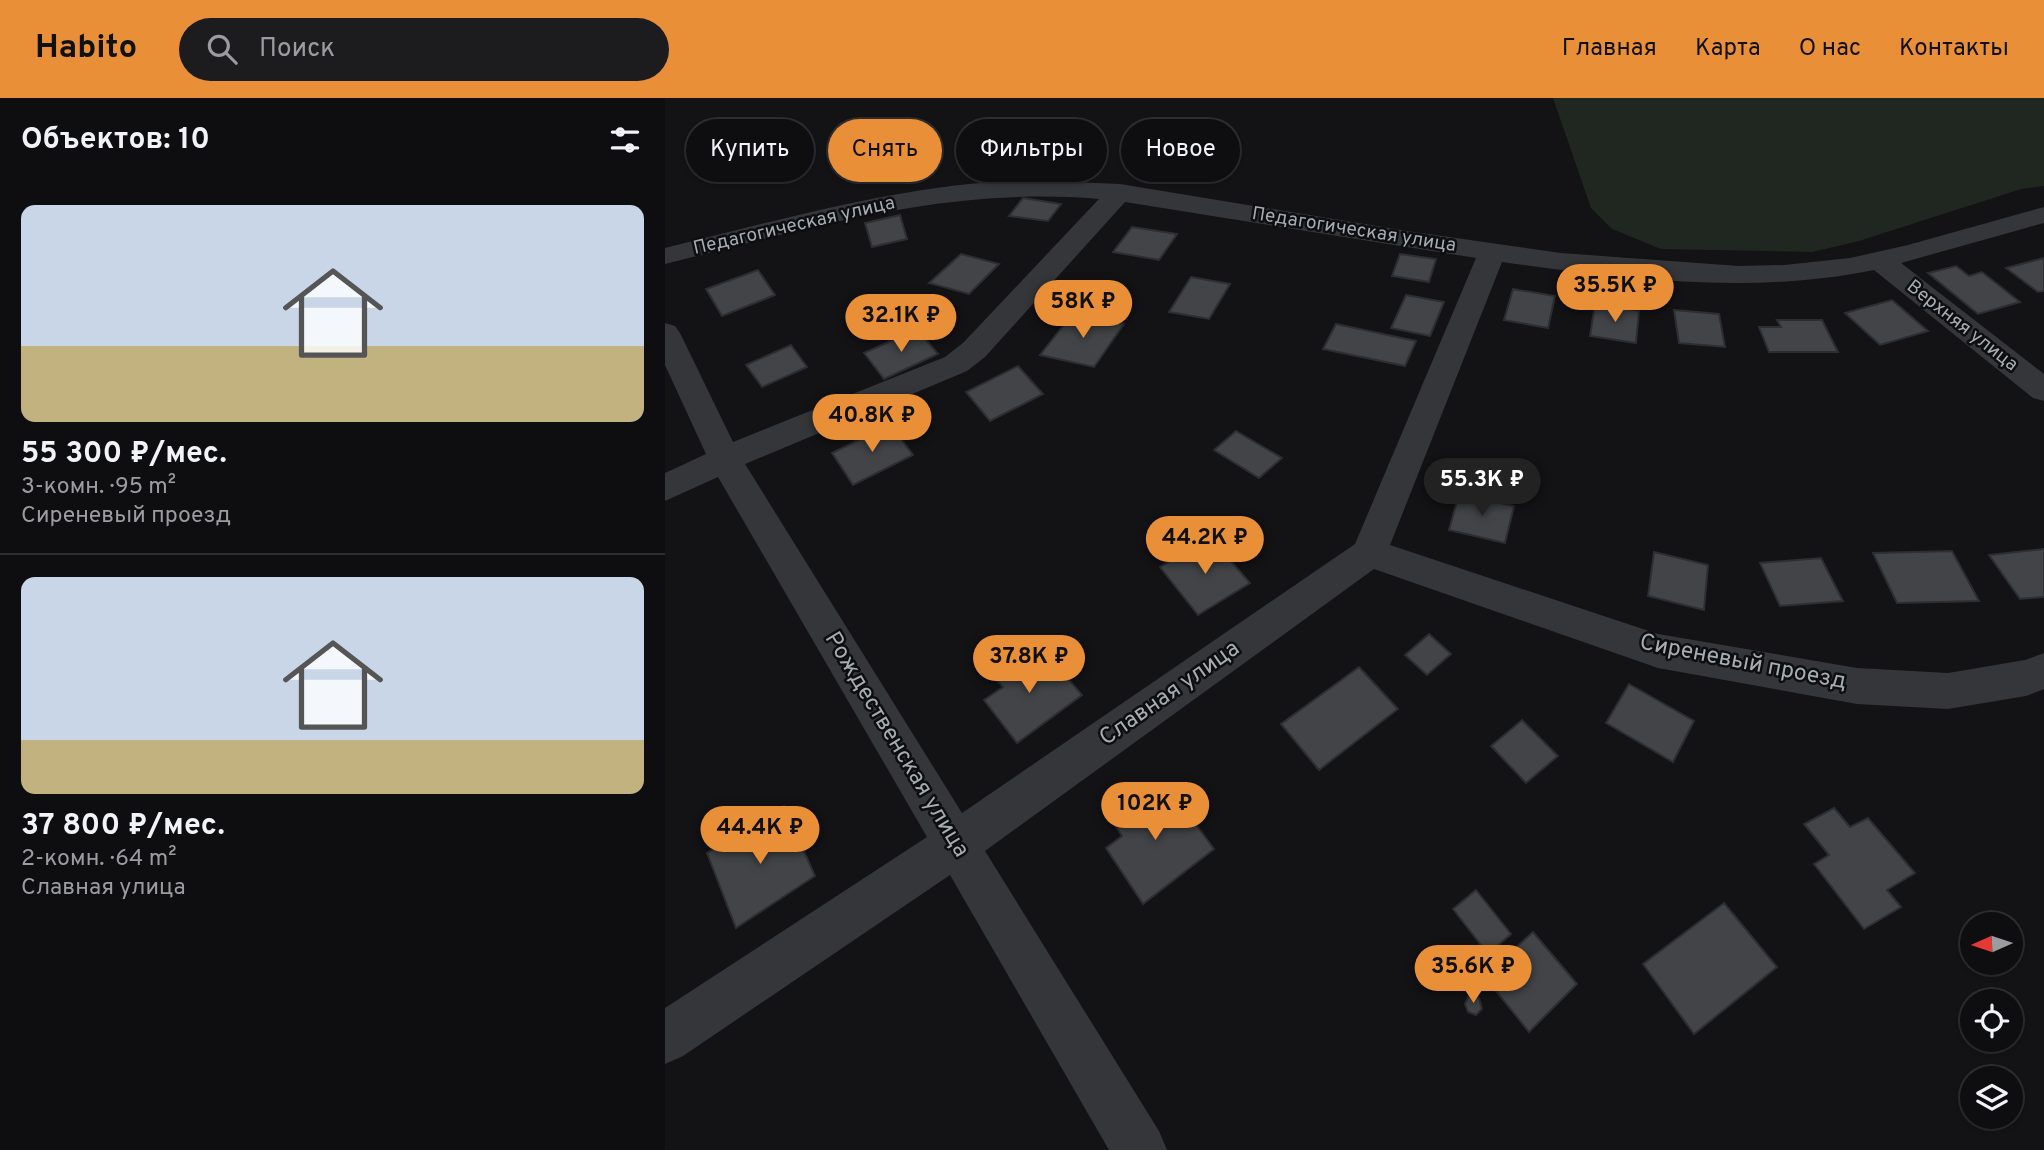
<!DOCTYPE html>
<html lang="ru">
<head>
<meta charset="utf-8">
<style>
  :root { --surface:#0e0e10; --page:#1c1c1e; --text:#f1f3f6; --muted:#9b9c9f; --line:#2e2e30; --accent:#e88f38 }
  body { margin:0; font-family:Overpass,sans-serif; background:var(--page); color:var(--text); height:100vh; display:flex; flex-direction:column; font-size:26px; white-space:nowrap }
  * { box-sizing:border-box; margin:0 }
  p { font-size:23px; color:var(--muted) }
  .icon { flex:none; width:38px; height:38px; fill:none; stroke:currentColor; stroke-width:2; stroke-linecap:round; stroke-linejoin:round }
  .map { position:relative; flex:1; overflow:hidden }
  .drawer { display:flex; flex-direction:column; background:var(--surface); width:665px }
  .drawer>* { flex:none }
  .guide { position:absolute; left:21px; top:21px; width:665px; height:63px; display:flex; gap:14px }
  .needle { width:46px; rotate:267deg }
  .controls { position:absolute; left:1295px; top:814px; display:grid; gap:14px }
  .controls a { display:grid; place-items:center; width:63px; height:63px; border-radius:50%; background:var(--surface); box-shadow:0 2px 5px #0004,0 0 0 2px var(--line); font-size:35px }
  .price { position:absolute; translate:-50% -60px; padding:0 16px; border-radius:24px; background:var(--accent); color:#111; font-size:23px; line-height:46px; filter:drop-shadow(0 2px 4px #0008) }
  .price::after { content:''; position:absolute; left:50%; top:42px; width:21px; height:16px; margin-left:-10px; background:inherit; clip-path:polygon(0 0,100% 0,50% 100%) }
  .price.on { background:#222; color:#fff }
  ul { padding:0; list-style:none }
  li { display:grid; align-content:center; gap:14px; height:371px; padding:0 21px }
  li+li { border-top:2px solid var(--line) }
  li span { display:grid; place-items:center; height:217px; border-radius:14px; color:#555 }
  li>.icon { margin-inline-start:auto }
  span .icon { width:126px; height:126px; fill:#fffc; stroke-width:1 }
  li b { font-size:30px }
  h2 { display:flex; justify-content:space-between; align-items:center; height:84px; padding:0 21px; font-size:30px }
  .chip { padding:0 24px; border-radius:32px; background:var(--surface); box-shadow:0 2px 5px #0004,0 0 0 2px var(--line); font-size:24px; line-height:63px }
  .chip.on { background:var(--accent); color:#111 }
  header { display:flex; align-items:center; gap:42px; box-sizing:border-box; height:98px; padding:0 35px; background:var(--accent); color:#111 }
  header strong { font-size:33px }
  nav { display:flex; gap:38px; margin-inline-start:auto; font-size:24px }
  .search { width:490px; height:63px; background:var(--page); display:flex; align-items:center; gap:18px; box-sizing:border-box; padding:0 24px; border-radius:38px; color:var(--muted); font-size:26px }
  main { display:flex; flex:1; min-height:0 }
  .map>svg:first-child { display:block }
</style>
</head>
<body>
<header>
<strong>Habito</strong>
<div class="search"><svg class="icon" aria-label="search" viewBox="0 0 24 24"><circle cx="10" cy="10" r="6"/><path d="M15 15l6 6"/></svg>Поиск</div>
<nav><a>Главная</a><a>Карта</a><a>О нас</a><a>Контакты</a></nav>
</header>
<main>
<section class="drawer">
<h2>Объектов: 10<svg class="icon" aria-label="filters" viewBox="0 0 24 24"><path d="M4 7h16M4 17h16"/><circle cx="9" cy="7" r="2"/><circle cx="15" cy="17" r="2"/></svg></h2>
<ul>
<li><span style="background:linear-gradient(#c9d6e8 65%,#c2b280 0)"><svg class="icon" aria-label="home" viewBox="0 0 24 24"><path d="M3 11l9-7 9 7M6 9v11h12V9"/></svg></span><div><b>55 300 ₽/мес.</b><p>3-комн. · 95 m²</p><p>Сиреневый проезд</p></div></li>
<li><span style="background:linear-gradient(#c9d6e8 75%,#c2b280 0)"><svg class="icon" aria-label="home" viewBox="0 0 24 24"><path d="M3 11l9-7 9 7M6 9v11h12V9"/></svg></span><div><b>37 800 ₽/мес.</b><p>2-комн. · 64 m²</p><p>Славная улица</p></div></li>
</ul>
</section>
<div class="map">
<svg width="1379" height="1052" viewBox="0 0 1379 1052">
  <rect width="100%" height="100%" fill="#131315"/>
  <path fill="#202720" d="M888 0H1379V88L1356 91 1194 143 1147 154 996 151 947 131 926 110Z"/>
  <g fill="#424448" stroke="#2d2e31" stroke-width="2">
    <path d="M358 100 396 106 383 123 344 118Z"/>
    <path d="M235 117 242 141 207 149 200 125Z"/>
    <path d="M467 129 512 136 494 162 448 154Z"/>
    <path d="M296 156 334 166 304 196 264 185Z"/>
    <path d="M735 156 771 161 764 184 727 178Z"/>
    <path d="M1379 160V193L1373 194 1341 170Z"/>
    <path d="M1291 168 1304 178 1317 174 1355 204 1313 216 1263 175Z"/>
    <path d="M93 172 110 197 57 218 41 191Z"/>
    <path d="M526 179 565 186 544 221 504 214Z"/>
    <path d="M848 191 890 198 883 230 839 222Z"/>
    <path d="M741 197 779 204 765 238 726 230Z"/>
    <path d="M1227 202 1263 233 1215 247 1180 215Z"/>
    <path d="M930 206 974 213 971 245 925 238Z"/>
    <path d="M1009 212 1054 216 1060 249 1014 245Z"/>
    <path d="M408 215 459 226 429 269 375 257Z"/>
    <path d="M1112 222H1157L1173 254H1104L1094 229H1116Z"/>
    <path d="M671 226 751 243 740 268 658 251Z"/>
    <path d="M252 231 273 256 219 281 199 255Z"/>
    <path d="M126 247 142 269 97 289 81 267Z"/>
    <path d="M353 268 378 296 325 323 301 294Z"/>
    <path d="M225 326 248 357 188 387 167 355Z"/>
    <path d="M571 333 617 360 594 380 549 352Z"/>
    <path d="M794 396 849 408 840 445 784 432Z"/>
    <path d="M545 439 585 485 533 517 495 469Z"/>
    <path d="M1379 451V499L1355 501 1324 457Z"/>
    <path d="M1287 453 1314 503 1232 505 1208 455Z"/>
    <path d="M989 454 1043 467 1039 512 983 498Z"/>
    <path d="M1156 460 1178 503 1115 508 1095 465Z"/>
    <path d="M764 536 786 556 762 577 740 557Z"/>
    <path d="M349 554 365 572 384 558 417 597 352 645 319 602 338 589 323 572Z"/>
    <path d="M694 569 733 611 654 672 616 626Z"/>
    <path d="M964 586 1029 623 1008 664 941 625Z"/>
    <path d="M857 622 893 658 861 685 826 648Z"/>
    <path d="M478 686 492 706 507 694 549 751 478 806 441 750 457 738 441 714Z"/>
    <path d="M119 708 150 778 71 830 42 755Z"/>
    <path d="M1169 710 1185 729 1203 720 1250 775 1222 792 1236 809 1199 831 1149 766 1164 757 1139 726Z"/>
    <path d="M811 792 846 836 823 856 788 811Z"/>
    <path d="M1059 805 1112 869 1029 936 978 866Z"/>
    <path d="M868 834 912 886 864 934 819 878Z"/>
    <path d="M810 898 814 900 817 911 811 917 803 914 800 906 803 899Z"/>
  </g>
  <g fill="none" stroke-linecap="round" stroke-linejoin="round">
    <path fill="#343639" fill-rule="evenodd" d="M358 82 455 86 742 133 896 155 1074 168 1119 167 1185 160 1243 147 1379 109V125L1236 165 1379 276V303L1368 300 1209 172C1087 197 959 181 837 164L725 447 993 536 1192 570 1283 575 1360 562 1379 555V591L1361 598 1283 611 1192 606 993 570 709 471 320 753 494 1033 502 1052H444L285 777 18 958 0 966V910L262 739 53 379 0 403V375L41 356 0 267V225L10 228 15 235 68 344 280 259 298 245 434 101C282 88 145 130 0 166V150C119 121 235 87 358 82ZM460 104 811 160 690 446 297 715 80 366 302 273 320 259Z"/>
  </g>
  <g text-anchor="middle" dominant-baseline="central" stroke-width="5" stroke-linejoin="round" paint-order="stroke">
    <g font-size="19" fill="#a5adb4" stroke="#0e0e10">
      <text transform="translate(129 128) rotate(-13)">Педагогическая улица</text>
      <text transform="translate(689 132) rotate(9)">Педагогическая улица</text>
      <text transform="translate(1297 228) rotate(38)">Верхняя улица</text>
    </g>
    <g font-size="23" fill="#a5adb4" stroke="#0e0e10">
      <text transform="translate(1078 565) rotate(11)">Сиреневый проезд</text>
      <text transform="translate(505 596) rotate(-35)">Славная улица</text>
      <text transform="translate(231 647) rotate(59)">Рождественская улица</text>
    </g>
  </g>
</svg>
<div class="controls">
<a><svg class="needle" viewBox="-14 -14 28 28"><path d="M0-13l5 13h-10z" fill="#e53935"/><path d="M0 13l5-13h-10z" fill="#9b9c9f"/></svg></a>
<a><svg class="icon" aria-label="locate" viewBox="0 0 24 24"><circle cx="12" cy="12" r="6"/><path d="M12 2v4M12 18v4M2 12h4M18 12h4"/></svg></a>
<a><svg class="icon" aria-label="layers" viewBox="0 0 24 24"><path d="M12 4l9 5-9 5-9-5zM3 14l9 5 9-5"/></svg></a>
</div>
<b class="price" style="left:950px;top:226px">35.5K ₽</b>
<b class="price" style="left:418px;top:242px">58K ₽</b>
<b class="price" style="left:236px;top:256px">32.1K ₽</b>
<b class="price" style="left:207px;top:356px">40.8K ₽</b>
<b class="price on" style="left:817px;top:420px">55.3K ₽</b>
<b class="price" style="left:540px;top:478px">44.2K ₽</b>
<b class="price" style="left:364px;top:597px">37.8K ₽</b>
<b class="price" style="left:490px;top:744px">102K ₽</b>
<b class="price" style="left:95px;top:768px">44.4K ₽</b>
<b class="price" style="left:808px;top:907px">35.6K ₽</b>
<div class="guide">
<a class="chip">Купить</a>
<a class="chip on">Снять</a>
<a class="chip">Фильтры</a>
<a class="chip">Новое</a>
</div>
</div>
</main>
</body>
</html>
